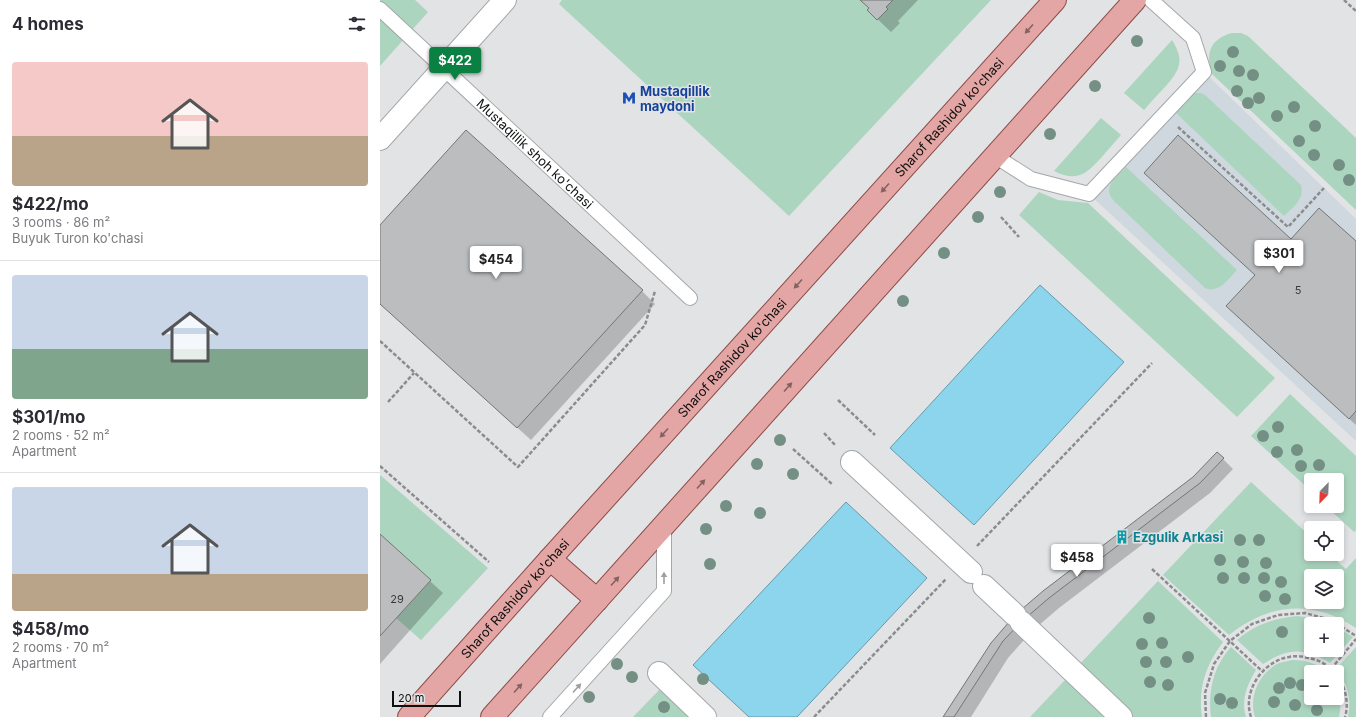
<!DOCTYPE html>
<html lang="en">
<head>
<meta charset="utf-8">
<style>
  :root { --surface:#fff; --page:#f2f2f3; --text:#2b2b33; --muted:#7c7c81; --line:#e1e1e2; --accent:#0b8043 }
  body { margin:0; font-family:Inter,sans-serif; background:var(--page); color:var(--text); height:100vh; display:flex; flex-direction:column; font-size:15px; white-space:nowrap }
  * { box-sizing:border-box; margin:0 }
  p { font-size:13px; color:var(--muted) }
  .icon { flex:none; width:22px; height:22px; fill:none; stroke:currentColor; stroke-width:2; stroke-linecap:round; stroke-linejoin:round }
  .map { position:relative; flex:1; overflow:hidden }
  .panel { display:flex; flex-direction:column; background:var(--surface); width:380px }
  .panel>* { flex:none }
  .needle { width:26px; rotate:203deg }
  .fabs { position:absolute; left:924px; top:473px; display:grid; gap:8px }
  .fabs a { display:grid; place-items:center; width:40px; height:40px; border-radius:4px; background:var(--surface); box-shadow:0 2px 6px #0003; font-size:20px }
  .scale { position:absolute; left:12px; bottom:10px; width:69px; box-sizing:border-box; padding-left:4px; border:2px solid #0e0f0f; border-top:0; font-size:11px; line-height:14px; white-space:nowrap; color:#0e0f0f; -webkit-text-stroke:3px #e1e3e5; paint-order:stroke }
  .price { position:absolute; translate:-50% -34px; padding:0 9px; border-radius:4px; background:#fff; color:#222; font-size:13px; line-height:26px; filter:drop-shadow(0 1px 2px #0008) }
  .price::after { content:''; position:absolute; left:50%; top:24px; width:12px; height:9px; margin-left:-6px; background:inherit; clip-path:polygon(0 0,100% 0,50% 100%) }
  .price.current { background:var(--accent); color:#fff }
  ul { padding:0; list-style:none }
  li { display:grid; align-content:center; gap:8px; height:212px; padding:0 12px }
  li+li { border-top:1px solid var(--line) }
  li span { display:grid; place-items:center; height:124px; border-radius:4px; color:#555 }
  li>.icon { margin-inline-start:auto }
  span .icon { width:72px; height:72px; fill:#fffc; stroke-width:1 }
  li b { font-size:17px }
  h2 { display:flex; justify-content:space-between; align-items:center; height:48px; padding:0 12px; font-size:17px }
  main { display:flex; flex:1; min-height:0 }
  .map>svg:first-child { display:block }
</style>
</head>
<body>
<main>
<section class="panel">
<h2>4 homes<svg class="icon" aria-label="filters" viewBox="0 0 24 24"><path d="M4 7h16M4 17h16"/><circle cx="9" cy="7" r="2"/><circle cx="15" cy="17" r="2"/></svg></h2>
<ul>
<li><span style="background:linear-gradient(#f6c9c9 60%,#b9a48a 0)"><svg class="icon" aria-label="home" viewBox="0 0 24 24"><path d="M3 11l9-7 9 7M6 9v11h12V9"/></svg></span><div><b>$422/mo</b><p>3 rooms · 86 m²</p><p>Buyuk Turon ko'chasi</p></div></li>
<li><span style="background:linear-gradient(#c9d6e8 60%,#7fa58c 0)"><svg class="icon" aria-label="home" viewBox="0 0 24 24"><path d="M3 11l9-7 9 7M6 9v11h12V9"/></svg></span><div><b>$301/mo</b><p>2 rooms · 52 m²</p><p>Apartment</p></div></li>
<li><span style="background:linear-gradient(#c9d6e8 70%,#b9a48a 0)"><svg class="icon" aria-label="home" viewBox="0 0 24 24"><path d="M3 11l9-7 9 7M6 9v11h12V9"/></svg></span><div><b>$458/mo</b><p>2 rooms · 70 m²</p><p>Apartment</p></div></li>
</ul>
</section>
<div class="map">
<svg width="976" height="717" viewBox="0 0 976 717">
  <rect width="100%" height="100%" fill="#e1e3e5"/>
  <path fill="#cfd7df" d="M824 72 976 219V441L709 194Z"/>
  <g fill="#acd5bf" fill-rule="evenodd">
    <path d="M0 0H35L48 12 0 66Z"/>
    <path d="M182 0H611L409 216 179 4Z"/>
    <path d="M852 33H861L868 36 976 138V210L832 74C825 53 830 39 852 33Z"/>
    <path d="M792 40C805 61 800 70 785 87 778 94 771 102 764 110L744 93Z"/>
    <path d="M814 93H821L825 95 921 185C925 199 913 207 904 216L795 112 810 96Z"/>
    <path d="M721 118 741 135C734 143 727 151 720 159 705 175 696 182 674 171Z"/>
    <path d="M746 167 857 270C848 279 839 294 825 288L733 200C722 186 737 177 746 167Z"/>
    <path d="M659 192 678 200 708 203 895 378 857 417 639 215Z"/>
    <path d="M910 394 976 456V530L974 532 946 506H957V480H931V491L871 436Z"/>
    <path d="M0 475 108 568 41 640 16 618 51 580 0 534Z"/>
    <path d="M871 482 931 537V554H949L966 569 976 558V628C933 599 889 603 849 635L783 575ZM931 576H957V602H931Z"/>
    <path d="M778 581 843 642C826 665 818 687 822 717H752L698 666Z"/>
    <path d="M917 616 934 618 951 624H931V650H957V627L973 637 950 663C923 647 908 648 883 664L857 640C876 624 892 619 917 616Z"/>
    <path d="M851 647 876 670C867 685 861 699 866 717H831C828 691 833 667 851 647Z"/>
    <path d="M976 647V717H968C972 700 967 681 956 669Z"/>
    <path d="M912 660C926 660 936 663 947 672H931V698H957V687C961 697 961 706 959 717H875C868 696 880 672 899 663 903 662 908 661 912 660Z"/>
    <path d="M686 679 727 717H650Z"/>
    <path d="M282 687 313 717H253Z"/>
  </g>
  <g fill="#8cd5ed" stroke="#669aaa">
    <path d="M660 285 744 362 594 525 510 448Z"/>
    <path d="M466 502 547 578 417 717H369L313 665Z"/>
  </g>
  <g fill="#0003">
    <path d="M481 0H538L518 21 520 23 511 32 488 10 490 8Z"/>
    <path d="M0 227 262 291 275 304 151 440 0 304Z"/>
    <path d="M911 240 976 243V425L860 319Z"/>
    <path d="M837 453 853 469 830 493 679 608 651 632 628 658 591 717H564L612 643 814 478Z"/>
    <path d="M0 535 63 593 0 664Z"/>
  </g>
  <g fill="#bbbdbf" stroke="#747577">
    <path d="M480 0H513L506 7 508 9 497 20 487 10 489 8Z"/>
    <path d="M86 130 263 290 137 428 0 304V225Z"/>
    <path d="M798 135 911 239 939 208 976 241V411L969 419 846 306 875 275 764 173Z"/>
    <path d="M837 452 844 458 820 483 669 598 641 622 623 641 574 717H563L611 643 635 615 663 591 813 477Z"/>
    <path d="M0 534 51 580 0 636Z"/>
  </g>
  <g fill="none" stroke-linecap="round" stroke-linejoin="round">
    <g stroke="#a5a7a9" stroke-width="16">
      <g id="lane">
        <path id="s1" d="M0 9 310 298"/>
        <path d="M615 156 651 179 709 194 824 72 813 38 771 0"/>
        <path d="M170 717 284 591V525"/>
      </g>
    </g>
    <g stroke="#a5a7a9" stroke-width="24">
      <g id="street">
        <path d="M0 139 125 0"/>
        <path d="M472 462 591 572"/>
        <path d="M604 586 635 615"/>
        <path d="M641 622 741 717"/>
        <path d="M279 673 325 717"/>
      </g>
    </g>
    <g stroke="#8c4b49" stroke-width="24">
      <g id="primary">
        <path d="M170 559 217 600"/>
        <path id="s2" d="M29 717 170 559 675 0"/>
        <path d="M112 717 755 0"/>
      </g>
    </g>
    <g stroke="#8a8c8d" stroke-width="2.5" stroke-dasharray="4 2" stroke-linecap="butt">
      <path d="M964 0 976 11"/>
      <path d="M798 127 908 227 944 188"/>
      <path d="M621 217 639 237"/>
      <path d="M0 341 138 467 265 325 275 291"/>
      <path d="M458 400 495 435"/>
      <path d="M8 402 34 373"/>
      <path d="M444 433 456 446"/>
      <path d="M413 449 452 484"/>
      <path d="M0 466 109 562"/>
      <path d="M597 546 772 363"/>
      <path d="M772 569 882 671"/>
      <path d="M951 669 976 639"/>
      <path d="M957 676C966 687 969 704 965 717"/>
      <path d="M434 717 566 579"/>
      <path d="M826 717 825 693 834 664 850 641 872 624 898 615 925 613 951 620 976 636"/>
      <path d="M871 717C862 691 883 661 909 657 917 655 925 657 933 659 941 661 949 666 954 672"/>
    </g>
    <use href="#lane" stroke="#fff" stroke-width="14"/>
    <use href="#street" stroke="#fff" stroke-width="22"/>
    <use href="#primary" stroke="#e3a6a4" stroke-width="22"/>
  </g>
  <g fill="#749085">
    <circle cx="757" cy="41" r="6"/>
    <circle cx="853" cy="52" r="6"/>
    <circle cx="840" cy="66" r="6"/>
    <circle cx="859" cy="71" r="6"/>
    <circle cx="873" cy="75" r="6"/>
    <circle cx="715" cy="86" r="6"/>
    <circle cx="857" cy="91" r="6"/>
    <circle cx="879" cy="98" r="6"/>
    <circle cx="868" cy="103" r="6"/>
    <circle cx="914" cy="107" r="6"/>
    <circle cx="897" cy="116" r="6"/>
    <circle cx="935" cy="126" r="6"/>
    <circle cx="670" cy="134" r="6"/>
    <circle cx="919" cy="141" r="6"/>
    <circle cx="934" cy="155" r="6"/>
    <circle cx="959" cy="165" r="6"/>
    <circle cx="969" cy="180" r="6"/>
    <circle cx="620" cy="192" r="6"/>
    <circle cx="598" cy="217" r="6"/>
    <circle cx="564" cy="253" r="6"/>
    <circle cx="523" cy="301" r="6"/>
    <circle cx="898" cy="427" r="6"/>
    <circle cx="883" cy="436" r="6"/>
    <circle cx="400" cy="440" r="6"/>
    <circle cx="917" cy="450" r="6"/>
    <circle cx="897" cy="452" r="6"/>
    <circle cx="377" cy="464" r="6"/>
    <circle cx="939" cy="465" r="6"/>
    <circle cx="921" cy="466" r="6"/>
    <circle cx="413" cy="474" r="6"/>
    <circle cx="346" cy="506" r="6"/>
    <circle cx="380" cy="513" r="6"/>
    <circle cx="326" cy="529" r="6"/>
    <circle cx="860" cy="540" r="6"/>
    <circle cx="879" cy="540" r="6"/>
    <circle cx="840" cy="560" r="6"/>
    <circle cx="863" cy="562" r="6"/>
    <circle cx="886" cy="563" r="6"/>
    <circle cx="330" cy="564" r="6"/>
    <circle cx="843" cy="578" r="6"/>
    <circle cx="864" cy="578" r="6"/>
    <circle cx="884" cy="578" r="6"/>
    <circle cx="901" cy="582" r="6"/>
    <circle cx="885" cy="596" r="6"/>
    <circle cx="905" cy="599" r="6"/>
    <circle cx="769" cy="618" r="6"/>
    <circle cx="902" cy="632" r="6"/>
    <circle cx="782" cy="643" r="6"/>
    <circle cx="762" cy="644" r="6"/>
    <circle cx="808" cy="657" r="6"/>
    <circle cx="766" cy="662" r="6"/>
    <circle cx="786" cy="662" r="6"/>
    <circle cx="237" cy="664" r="6"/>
    <circle cx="252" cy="677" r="6"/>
    <circle cx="323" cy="679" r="6"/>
    <circle cx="770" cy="682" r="6"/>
    <circle cx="910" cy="683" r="6"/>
    <circle cx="788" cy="685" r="6"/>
    <circle cx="922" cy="685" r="6"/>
    <circle cx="899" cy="688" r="6"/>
    <circle cx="209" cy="697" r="6"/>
    <circle cx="840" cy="699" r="6"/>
    <circle cx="894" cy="702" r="6"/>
    <circle cx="852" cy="703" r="6"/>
    <circle cx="915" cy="705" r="6"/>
    <circle cx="284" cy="707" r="6"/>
    <circle cx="937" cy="710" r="6"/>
  </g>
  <defs><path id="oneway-solid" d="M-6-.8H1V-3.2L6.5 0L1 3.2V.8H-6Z"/></defs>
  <g fill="#836261">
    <use href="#oneway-solid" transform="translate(649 29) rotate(132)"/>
    <use href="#oneway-solid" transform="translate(505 188) rotate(132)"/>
    <use href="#oneway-solid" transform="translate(418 284) rotate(132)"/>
    <use href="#oneway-solid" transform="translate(408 387) rotate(-48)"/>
    <use href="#oneway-solid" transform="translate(284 433) rotate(132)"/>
    <use href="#oneway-solid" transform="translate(321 484) rotate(-48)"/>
    <use href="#oneway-solid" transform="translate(235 581) rotate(-48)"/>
    <use href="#oneway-solid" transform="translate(138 688) rotate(-48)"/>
  </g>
  <g fill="#9f9f9f">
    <use href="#oneway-solid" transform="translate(284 578) rotate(-90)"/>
    <use href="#oneway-solid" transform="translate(197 688) rotate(-48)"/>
  </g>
  <defs>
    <g id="metro-bare" transform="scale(1.08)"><path d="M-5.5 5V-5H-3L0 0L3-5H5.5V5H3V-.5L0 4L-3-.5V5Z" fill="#1a4fb4" stroke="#e1e3e5" stroke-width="2.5" paint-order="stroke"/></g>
    <g id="building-bare" transform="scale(1.08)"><path d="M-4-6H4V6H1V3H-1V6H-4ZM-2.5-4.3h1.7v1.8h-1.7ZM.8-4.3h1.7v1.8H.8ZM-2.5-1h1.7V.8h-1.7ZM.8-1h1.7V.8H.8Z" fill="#0f9aa8" stroke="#e1e3e5" stroke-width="2.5" paint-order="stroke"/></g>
  </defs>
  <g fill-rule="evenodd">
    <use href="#metro-bare" x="249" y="98"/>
    <use href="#building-bare" x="742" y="537"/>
  </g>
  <g text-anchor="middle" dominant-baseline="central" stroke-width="3" stroke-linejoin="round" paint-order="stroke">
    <g font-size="11" fill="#393a3b">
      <text x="918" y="290">5</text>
      <text x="17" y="599">29</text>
    </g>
    <g font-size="13" font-weight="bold" fill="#164399" stroke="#e1e3e5" text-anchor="start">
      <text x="260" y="91">Mustaqillik<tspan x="260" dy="15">maydoni</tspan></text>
    </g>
    <g font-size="13" fill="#0e0f0f" stroke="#e1e3e5">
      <text stroke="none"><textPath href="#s2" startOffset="807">Sharof Rashidov ko'chasi</textPath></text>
      <text stroke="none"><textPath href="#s1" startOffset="212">Mustaqillik shoh ko'chasi</textPath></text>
      <text stroke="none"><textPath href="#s2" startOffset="483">Sharof Rashidov ko'chasi</textPath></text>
      <text stroke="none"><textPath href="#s2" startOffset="159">Sharof Rashidov ko'chasi</textPath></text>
    </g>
    <g font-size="13" font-weight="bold" fill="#0d838f" stroke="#e1e3e5" text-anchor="start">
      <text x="753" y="537">Ezgulik Arkasi</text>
    </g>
  </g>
</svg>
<div class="fabs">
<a><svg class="needle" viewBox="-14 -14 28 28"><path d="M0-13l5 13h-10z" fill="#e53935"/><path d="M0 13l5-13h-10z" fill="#7c7c81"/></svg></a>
<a><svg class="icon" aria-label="locate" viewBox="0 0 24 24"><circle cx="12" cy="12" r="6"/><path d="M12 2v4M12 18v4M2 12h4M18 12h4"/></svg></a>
<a><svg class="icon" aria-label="layers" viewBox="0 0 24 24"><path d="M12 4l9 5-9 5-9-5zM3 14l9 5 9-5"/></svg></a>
<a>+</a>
<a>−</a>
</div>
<div class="scale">20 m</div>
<b class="price current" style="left:75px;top:81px">$422</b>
<b class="price" style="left:899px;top:274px">$301</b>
<b class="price" style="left:116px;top:280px">$454</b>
<b class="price" style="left:697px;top:578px">$458</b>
</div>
</main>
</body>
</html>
